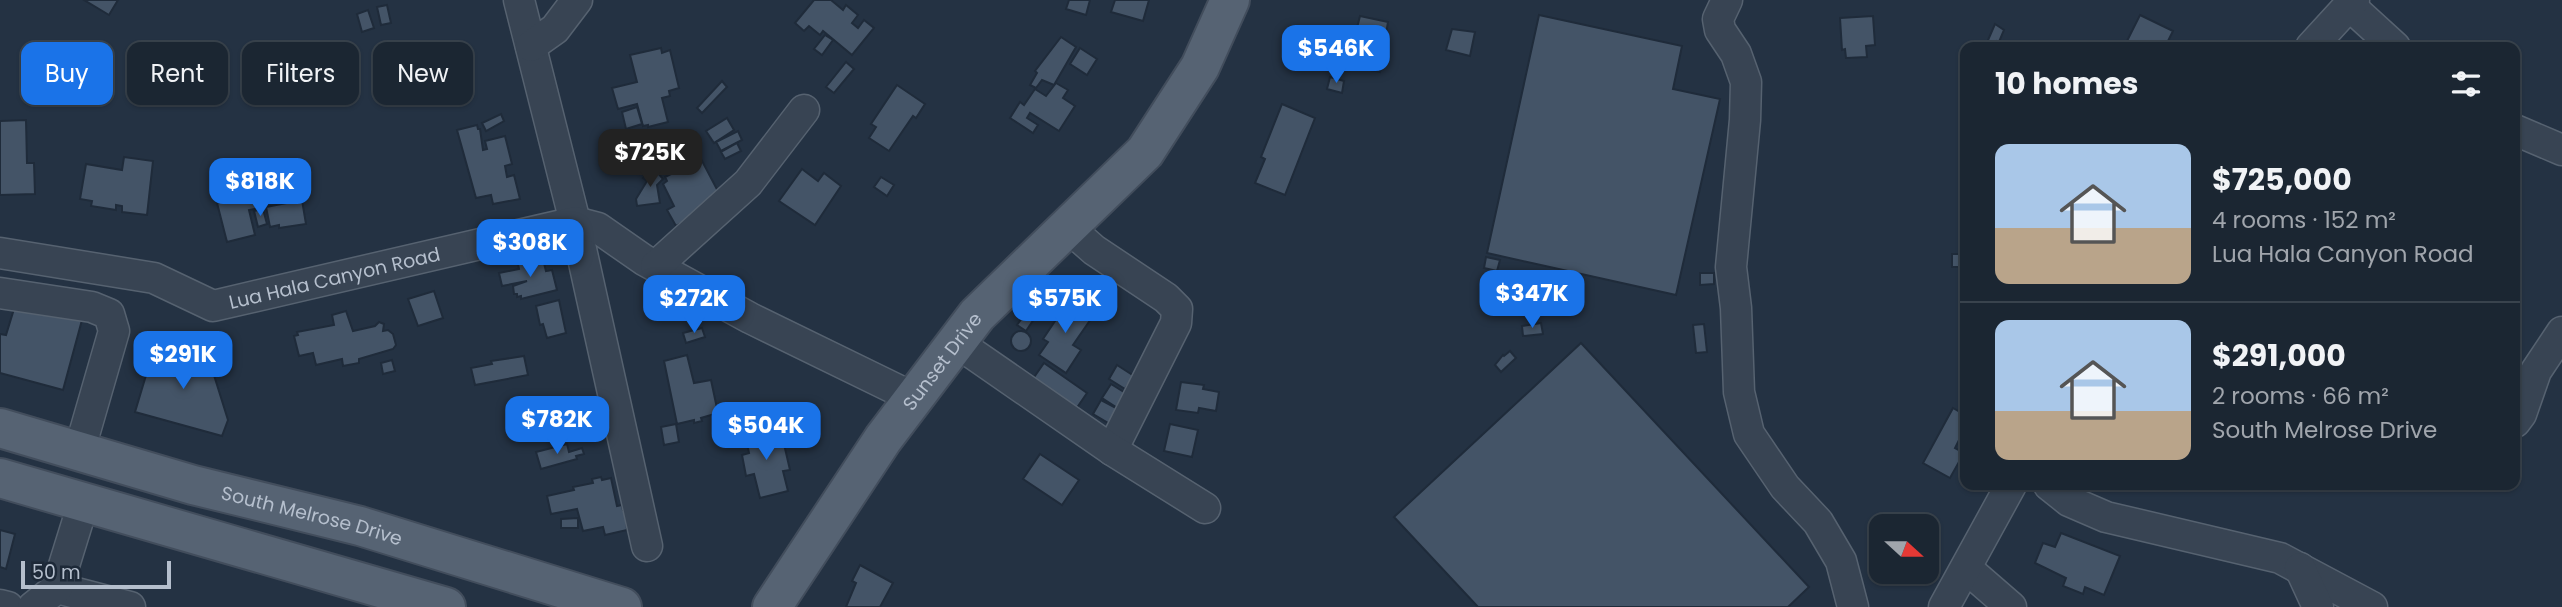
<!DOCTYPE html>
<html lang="en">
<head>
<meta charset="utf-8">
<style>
  :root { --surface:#1b2632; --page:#28323e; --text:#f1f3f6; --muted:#a0a5ac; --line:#39434d; --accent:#1a73e8 }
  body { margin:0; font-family:Poppins,sans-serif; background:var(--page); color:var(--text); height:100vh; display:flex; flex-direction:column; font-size:26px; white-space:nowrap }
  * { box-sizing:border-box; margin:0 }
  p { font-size:23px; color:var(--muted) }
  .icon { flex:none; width:38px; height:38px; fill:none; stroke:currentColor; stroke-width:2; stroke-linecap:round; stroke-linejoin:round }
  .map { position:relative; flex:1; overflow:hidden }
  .panel { position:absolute; left:1960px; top:42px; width:560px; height:448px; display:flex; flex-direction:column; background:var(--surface); border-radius:14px; box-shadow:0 2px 5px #0004,0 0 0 2px var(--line) }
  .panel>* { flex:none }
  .guide { position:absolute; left:21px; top:42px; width:665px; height:63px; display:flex; gap:14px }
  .needle { width:46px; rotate:111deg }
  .controls { position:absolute; left:1869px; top:514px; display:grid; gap:14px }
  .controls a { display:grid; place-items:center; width:70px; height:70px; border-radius:14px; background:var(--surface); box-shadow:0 2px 5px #0004,0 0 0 2px var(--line); font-size:35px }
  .scale { position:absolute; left:21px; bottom:18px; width:150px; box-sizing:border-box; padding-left:7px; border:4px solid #b5bfcd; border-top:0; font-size:19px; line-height:24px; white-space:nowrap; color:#b5bfcd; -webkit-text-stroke:5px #1d2938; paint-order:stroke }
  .price { position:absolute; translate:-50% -60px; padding:0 16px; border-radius:14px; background:var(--accent); color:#fff; font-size:23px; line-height:46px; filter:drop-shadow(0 2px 4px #0008) }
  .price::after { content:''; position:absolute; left:50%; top:42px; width:21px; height:16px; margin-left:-10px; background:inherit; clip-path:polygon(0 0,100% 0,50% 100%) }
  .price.selected { background:#222; color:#fff }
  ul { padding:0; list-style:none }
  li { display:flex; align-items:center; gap:21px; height:175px; padding:0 35px }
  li+li { border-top:2px solid var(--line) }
  li span { display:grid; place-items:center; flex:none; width:196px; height:140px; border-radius:14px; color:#555 }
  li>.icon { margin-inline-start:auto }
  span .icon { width:84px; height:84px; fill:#fffc; stroke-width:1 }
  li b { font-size:30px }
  h2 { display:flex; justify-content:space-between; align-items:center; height:84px; padding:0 35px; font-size:30px }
  .tag { padding:0 24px; border-radius:14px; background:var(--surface); box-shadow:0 2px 5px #0004,0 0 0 2px var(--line); font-size:24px; line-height:63px }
  .tag.selected { background:var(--accent); color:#fff }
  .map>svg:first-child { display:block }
</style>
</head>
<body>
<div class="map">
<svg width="2562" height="607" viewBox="0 0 2562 607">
  <rect width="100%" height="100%" fill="#243243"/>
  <g fill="#445467" stroke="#1f2b3a" stroke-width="2">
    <path d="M84 0H118L109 15Z"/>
    <path d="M814 0H831L843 10 846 5 858 15 852 23 858 28 864 20 874 28 852 55 823 31 820 35 809 26 804 31 795 23Z"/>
    <path d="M1069 0H1090L1086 15 1066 9Z"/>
    <path d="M1115 0H1149L1143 21 1111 12Z"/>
    <path d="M387 5 391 23 381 25 377 7Z"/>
    <path d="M368 10 374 28 362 32 357 14Z"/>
    <path d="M1539 15 1682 46 1673 89 1720 99 1676 295 1487 253Z"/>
    <path d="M2140 15 2173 31 2165 47H2124Z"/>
    <path d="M1360 16 1388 22 1380 72 1319 59 1325 33 1354 40Z"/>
    <path d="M1873 16 1875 45 1866 46 1867 57 1846 58 1845 49 1842 50 1840 18Z"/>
    <path d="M1995 24 2004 30 1999 42 1997 41 1994 47H1985Z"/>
    <path d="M1452 29 1475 32 1470 56 1446 50Z"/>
    <path d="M825 35 833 40 822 55 814 49Z"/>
    <path d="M1061 37 1076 47 1054 85 1042 80 1036 88 1030 85 1037 73 1035 71Z"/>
    <path d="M661 48 662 53 670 50 679 88 669 91 670 96 662 98 668 122 648 127V125L643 126 637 104 618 109 612 88 637 82 630 55Z"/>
    <path d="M1080 48 1097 59 1087 75 1070 64Z"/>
    <path d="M846 62 854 69 834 93 826 87Z"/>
    <path d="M447 67 455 94 440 98 430 72Z"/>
    <path d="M1330 77 1344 81 1342 93 1327 89Z"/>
    <path d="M722 81 727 87 702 113 697 108Z"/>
    <path d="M1056 83 1068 90 1063 98 1075 106 1059 131 1030 113 1027 118 1038 125 1033 133 1010 118 1020 102 1024 105 1035 89 1046 96Z"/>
    <path d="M897 85 925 104 916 118 913 116 889 151 869 138 876 127 871 124Z"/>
    <path d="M1282 104 1315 118 1285 195 1255 183 1265 159 1261 157Z"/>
    <path d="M637 107 642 124 626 129 622 112Z"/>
    <path d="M501 114 504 121 486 131 482 123Z"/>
    <path d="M727 118 734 130 714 143 706 131Z"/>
    <path d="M26 120 27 163H34L35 194 0 195V121Z"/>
    <path d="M477 125 478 129H480L483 150 487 149 485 141 505 136 512 164 505 166 507 177 514 175 520 199 493 204 491 195 476 198 457 130Z"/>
    <path d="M738 131 742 140 721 151 716 142Z"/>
    <path d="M737 143 741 151 725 159 721 152Z"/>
    <path d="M691 154 694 160 700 157 721 197 697 215 676 226 667 210 674 206 663 184 667 181 665 177 673 173 669 166Z"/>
    <path d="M124 157 153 161 147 215 122 212V206L116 205V210L91 206 92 201 80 199 86 164 122 170Z"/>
    <path d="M653 167 663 179 657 185 660 203 637 206 636 199 647 181 643 178Z"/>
    <path d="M802 169 818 181 824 173 841 186 815 225 779 201Z"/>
    <path d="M881 177 894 185 887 196 874 187Z"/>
    <path d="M244 191 245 196 256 193 260 208 249 210 255 235 227 242 217 203 235 198 233 194Z"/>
    <path d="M302 200 306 224 279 228V225L270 227 266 207Z"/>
    <path d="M263 209 267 224 258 227 254 211Z"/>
    <rect x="1952" y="254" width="13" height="13"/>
    <path d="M1486 257 1500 260 1497 271 1484 268Z"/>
    <path d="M543 259 546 271 552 270 557 290 521 299V296L517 297V294H514L513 286 527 281 502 286 499 273 519 269 518 264Z"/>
    <path d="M1700 273H1714V284L1700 285Z"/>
    <path d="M434 291 443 318 418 326 408 299Z"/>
    <path d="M1067 297 1093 316 1073 345 1081 350 1066 373 1039 355 1048 342 1043 339 1055 321 1052 319Z"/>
    <path d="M559 300 566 333 547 338 543 324 540 325 536 306Z"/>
    <path d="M14 309 82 320 63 390 0 373V334L6 335Z"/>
    <path d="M1028 310 1036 316 1026 331 1017 325Z"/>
    <path d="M346 311 353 331 375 326 379 322 384 324 383 331 388 330 393 334 396 345 393 349 359 359V363L343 366 342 359 316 365 313 353 299 356 294 336 298 335 297 332 334 325 332 315Z"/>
    <path d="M1541 323 1543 334 1523 336 1522 326Z"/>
    <path d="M1704 324 1707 352 1696 353 1693 325Z"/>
    <path d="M702 328 705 337 686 343 683 333Z"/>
    <circle cx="1021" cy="341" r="10"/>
    <path d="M156 342 208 356 228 420 222 436 135 412Z"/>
    <path d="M1581 343 1809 587 1788 607H1478L1394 517Z"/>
    <path d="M1510 351 1516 358 1501 372 1495 365 1503 355 1504 356Z"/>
    <path d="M687 355 694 383 711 380 718 413 701 418 702 421 694 423V420L677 424 664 361Z"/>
    <path d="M524 356 528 375 475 385 471 368 492 364 491 361Z"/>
    <path d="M392 360 395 371 383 374 381 363Z"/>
    <path d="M1044 363 1087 393 1074 412 1030 383Z"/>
    <path d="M1117 365 1134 376 1125 389 1109 379Z"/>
    <path d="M1181 382 1204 385 1203 389 1219 392 1216 411 1199 408 1198 413 1176 410Z"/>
    <path d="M1111 384 1127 394 1119 409 1102 398Z"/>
    <path d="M1101 400 1118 409 1110 424 1093 414Z"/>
    <path d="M1953 408 1965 415V443L1959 440 1955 448 1964 453 1950 478 1923 463Z"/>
    <path d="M676 424 679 442 664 445 661 427Z"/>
    <path d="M1170 424 1198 430 1192 457 1164 451Z"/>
    <path d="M773 427 777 445 784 444 790 470 783 471 788 491 760 498 754 474 746 476 742 455 749 453 745 434Z"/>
    <path d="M567 444 569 452 582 448 584 454 576 456 577 459 541 469 536 452Z"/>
    <path d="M1040 454 1079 480 1062 505 1023 479Z"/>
    <path d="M601 477 602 480 611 478 617 506 622 505 623 510H626L627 530 605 535 603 527 583 531 577 509 551 514 547 496 574 490 573 487 593 483 592 479Z"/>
    <path d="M578 518V528H561V519Z"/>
    <path d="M0 530 15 534 6 569 0 567Z"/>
    <path d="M2061 533 2120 556 2104 595 2085 587 2083 594 2063 586 2066 578 2035 563 2043 543 2055 547Z"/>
    <path d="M860 565 893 583 880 607H846L856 583 852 581Z"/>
  </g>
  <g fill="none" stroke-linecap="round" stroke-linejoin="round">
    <g stroke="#566270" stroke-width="33">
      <g id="minor">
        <path d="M519 0 575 222 647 546"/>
        <path d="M1727 0 1718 19 1720 30 1736 54 1746 82 1745 120 1731 267 1736 308 1739 392 1749 434 1785 487 1818 522 1841 561 1853 607"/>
        <path d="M2349 5 2395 47"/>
        <path d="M531 46 555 29 577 0"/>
        <path d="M2311 47 2354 0"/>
        <path d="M2515 130 2562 150"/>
        <path d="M1068 227 1094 250 1166 298 1177 309 1176 323 1112 450"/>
        <path id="s1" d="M0 253 154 278 213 306 575 222 598 228 644 260 750 318 914 398"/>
        <path d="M656 266 748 183 804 110"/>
        <path d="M0 293 92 307 109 314 114 331 79 452"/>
        <path d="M956 342 1112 450 1205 508"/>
        <path d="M2515 422 2521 414 2536 371 2562 332"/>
        <path d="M2049 485 2069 501 2106 517 2280 558 2372 607"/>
        <path d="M1966 568 2011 607"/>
        <path d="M2300 568 2318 607"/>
        <path d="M57 588 130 607"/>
        <path d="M0 605 8 607"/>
        <path d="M33 607 57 588 84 501"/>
        <path d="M1944 607 2011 485"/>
      </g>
    </g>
    <g stroke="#424d5c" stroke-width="42">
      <g id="major">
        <path id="s2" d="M0 428 193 485 360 526 622 607"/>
        <path d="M0 478 446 607"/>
        <path id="s3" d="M772 607 883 439 977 315 1145 152 1200 67 1230 0"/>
      </g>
    </g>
    <use href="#minor" stroke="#384453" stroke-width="30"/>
    <use href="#major" stroke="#566373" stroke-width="38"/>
  </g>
  <g text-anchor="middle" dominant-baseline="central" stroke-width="7" stroke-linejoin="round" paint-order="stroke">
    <g font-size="19" fill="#b5bfcd" stroke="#1d2938">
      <text stroke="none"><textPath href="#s1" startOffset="346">Lua Hala Canyon Road</textPath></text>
      <text stroke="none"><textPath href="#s3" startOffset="299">Sunset Drive</textPath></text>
      <text stroke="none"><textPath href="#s2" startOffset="324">South Melrose Drive</textPath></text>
    </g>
  </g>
</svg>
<div class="controls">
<a><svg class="needle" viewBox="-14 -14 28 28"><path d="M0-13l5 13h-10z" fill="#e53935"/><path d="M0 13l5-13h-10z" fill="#a0a5ac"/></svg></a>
</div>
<div class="scale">50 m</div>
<b class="price" style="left:1336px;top:85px">$546K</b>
<b class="price selected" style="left:650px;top:189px">$725K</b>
<b class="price" style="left:260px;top:218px">$818K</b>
<b class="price" style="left:530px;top:279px">$308K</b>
<b class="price" style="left:1532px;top:330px">$347K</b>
<b class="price" style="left:694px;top:335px">$272K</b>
<b class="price" style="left:1065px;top:335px">$575K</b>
<b class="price" style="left:183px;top:391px">$291K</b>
<b class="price" style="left:557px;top:456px">$782K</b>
<b class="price" style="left:766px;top:462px">$504K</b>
<div class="guide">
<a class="tag selected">Buy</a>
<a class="tag">Rent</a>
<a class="tag">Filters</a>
<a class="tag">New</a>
</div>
<section class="panel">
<h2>10 homes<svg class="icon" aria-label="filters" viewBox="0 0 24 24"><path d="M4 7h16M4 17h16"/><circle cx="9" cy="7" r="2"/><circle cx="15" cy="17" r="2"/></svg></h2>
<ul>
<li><span style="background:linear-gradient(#a9c7e8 60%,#b9a48a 0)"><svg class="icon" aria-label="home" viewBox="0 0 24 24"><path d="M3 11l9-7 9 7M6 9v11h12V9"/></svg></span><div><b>$725,000</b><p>4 rooms · 152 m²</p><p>Lua Hala Canyon Road</p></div></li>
<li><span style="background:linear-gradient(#a9c7e8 65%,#b9a48a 0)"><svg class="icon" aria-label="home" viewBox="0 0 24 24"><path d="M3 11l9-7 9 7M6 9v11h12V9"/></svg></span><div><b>$291,000</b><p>2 rooms · 66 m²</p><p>South Melrose Drive</p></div></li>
</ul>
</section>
</div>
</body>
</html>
